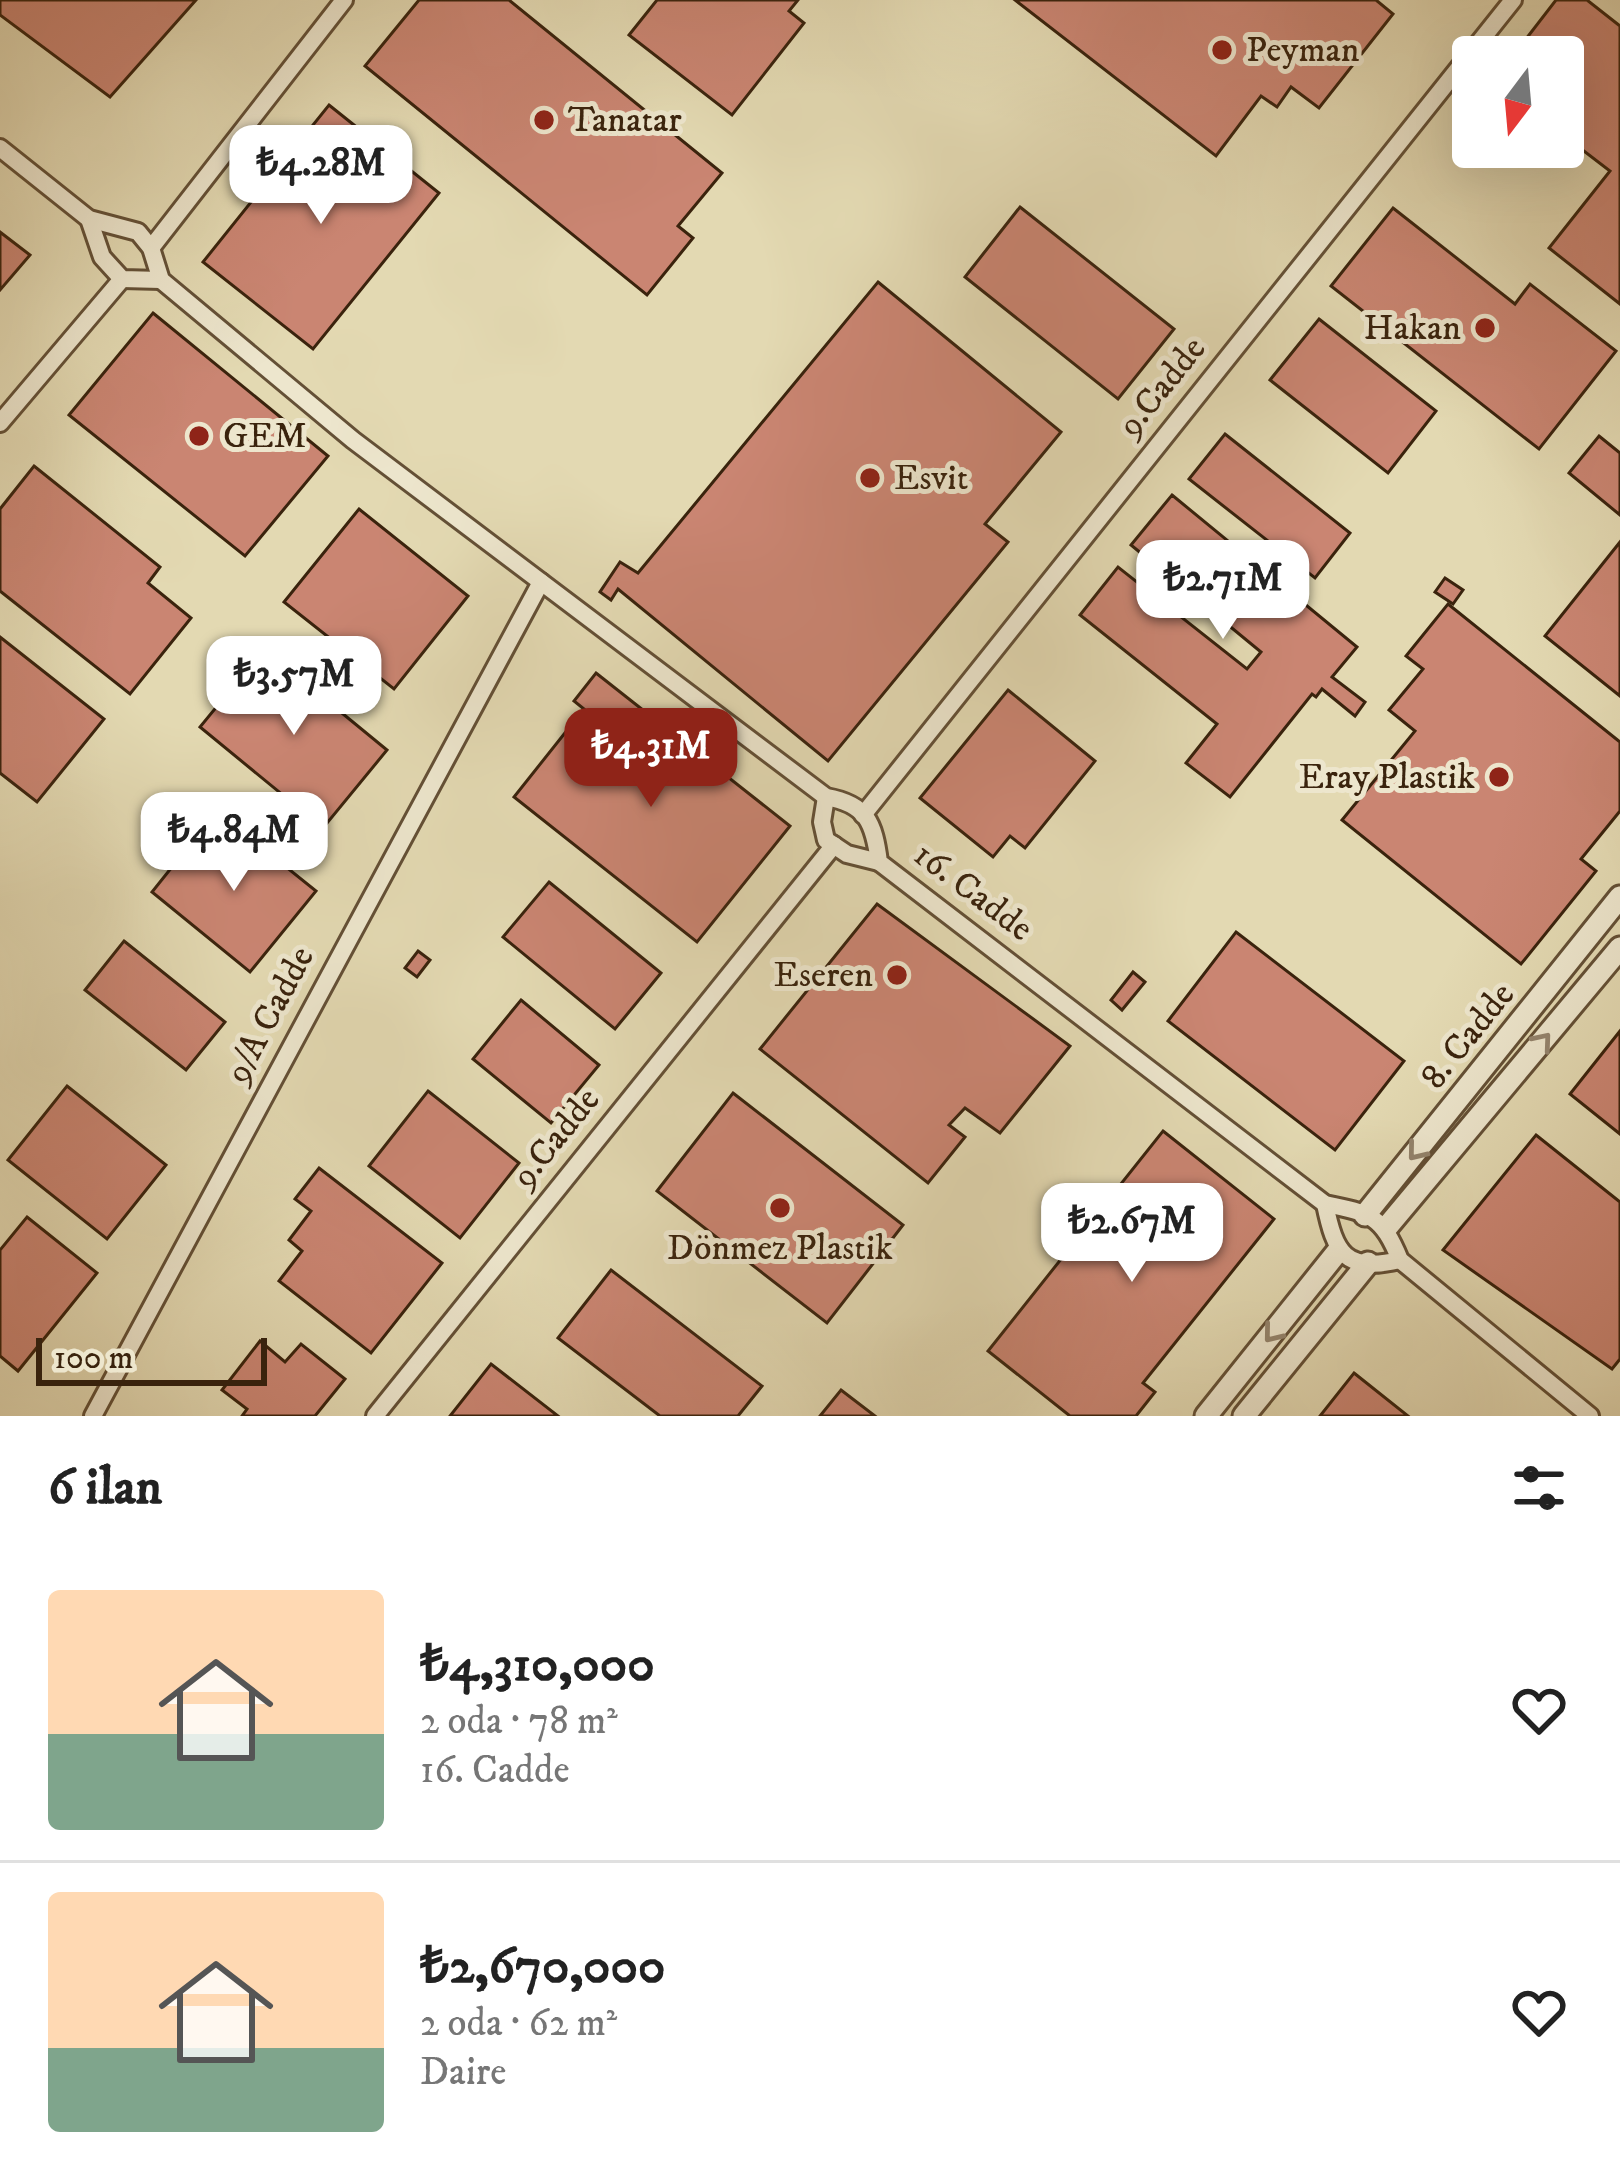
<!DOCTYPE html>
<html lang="tr">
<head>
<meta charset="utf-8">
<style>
  :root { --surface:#fff; --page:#f6f6f6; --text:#222; --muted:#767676; --line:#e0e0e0; --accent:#8f2418 }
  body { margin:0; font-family:"IM FELL DW Pica",serif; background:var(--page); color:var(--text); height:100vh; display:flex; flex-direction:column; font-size:45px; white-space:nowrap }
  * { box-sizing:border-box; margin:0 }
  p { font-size:39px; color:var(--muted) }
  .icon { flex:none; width:66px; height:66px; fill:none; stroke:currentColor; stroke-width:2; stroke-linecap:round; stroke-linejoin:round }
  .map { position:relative; height:1416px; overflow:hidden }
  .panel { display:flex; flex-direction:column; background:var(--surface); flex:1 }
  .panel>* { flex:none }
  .needle { width:78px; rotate:196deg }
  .tools { position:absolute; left:1452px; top:36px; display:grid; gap:24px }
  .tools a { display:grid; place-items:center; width:132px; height:132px; border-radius:12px; background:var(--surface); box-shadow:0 12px 48px #0002; font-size:60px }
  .scale { position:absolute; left:36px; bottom:30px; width:231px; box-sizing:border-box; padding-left:12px; border:6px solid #3a230d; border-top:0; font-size:33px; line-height:42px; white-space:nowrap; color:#3a230d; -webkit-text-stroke:9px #ede6cd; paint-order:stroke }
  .price { position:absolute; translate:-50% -102px; padding:0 27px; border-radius:24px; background:#fff; color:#222; font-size:39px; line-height:78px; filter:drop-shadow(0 3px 6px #0008) }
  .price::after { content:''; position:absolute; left:50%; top:72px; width:36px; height:27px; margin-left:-18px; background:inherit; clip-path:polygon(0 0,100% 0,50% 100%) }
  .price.selected { background:var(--accent); color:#fff }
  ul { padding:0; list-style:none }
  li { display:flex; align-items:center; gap:36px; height:300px; padding:0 48px }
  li+li { border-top:3px solid var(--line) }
  li span { display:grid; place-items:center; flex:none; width:336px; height:240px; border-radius:12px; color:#555 }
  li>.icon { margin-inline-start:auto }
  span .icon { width:144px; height:144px; fill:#fffc; stroke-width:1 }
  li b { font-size:51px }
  h2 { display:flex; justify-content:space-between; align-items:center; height:144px; padding:0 48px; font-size:51px }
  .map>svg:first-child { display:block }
</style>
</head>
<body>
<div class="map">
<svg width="1620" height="1416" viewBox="0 0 1620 1416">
  <rect width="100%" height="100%" fill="#e3d9b2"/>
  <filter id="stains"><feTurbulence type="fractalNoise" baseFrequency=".00167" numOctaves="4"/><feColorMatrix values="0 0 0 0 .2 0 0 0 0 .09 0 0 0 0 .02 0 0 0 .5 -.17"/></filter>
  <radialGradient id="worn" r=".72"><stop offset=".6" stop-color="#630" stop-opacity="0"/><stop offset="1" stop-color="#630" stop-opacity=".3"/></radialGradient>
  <g fill="#ca8572" stroke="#3a230d" stroke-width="3">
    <path d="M0 0H196L110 97 0 15Z"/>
    <path d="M419 0H509L722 173 678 226 693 238 647 295 365 66Z"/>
    <path d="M657 0H798L789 11 804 23 732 115 629 35Z"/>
    <path d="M1015 0H1376L1393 14 1319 108 1291 87 1277 107 1261 96 1216 156Z"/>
    <path d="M1556 0H1587L1620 26V304L1549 248 1610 171 1563 135V57H1512Z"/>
    <path d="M329 105 439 193 313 349 203 262Z"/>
    <path d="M1020 207 1174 329 1118 399 965 277Z"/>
    <path d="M1393 208 1515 304 1530 284 1616 351 1539 449 1331 286Z"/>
    <path d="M0 232 30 255 0 290Z"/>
    <path d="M878 282 1061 432 985 524 1008 542 828 761 618 589 611 600 600 592 620 562 638 573Z"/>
    <path d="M153 313 328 456 245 556 69 415Z"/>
    <path d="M1319 319 1436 411 1388 473 1270 380Z"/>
    <path d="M1225 434 1350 533 1315 578 1189 479Z"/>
    <path d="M1599 436 1620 453V515L1569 473Z"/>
    <path d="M34 466 160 567 148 583 191 618 130 694 0 591V509Z"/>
    <path d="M1172 495 1357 647 1332 677 1365 702 1355 716 1322 689 1316 697 1312 694 1230 797 1186 763 1217 724 1080 615 1118 567 1247 669 1261 652 1131 545Z"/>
    <path d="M359 509 468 596 394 689 284 602Z"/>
    <path d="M1620 542V696L1545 636Z"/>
    <path d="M1445 578 1463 590 1453 604 1435 592Z"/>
    <path d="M1448 604 1620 742V811L1581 859 1596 871 1521 964 1342 820 1415 731 1389 710 1423 669 1406 656Z"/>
    <path d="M0 637 104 719 37 802 0 773Z"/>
    <path d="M264 649 387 750 323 828 200 727Z"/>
    <path d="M596 673 790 826 697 942 514 797 584 709 574 701Z"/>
    <path d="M1008 690 1095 761 1025 848 1010 836 993 857 920 798Z"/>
    <path d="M229 821 316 891 250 972 152 892 200 832 212 842Z"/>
    <path d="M549 882 661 973 615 1029 503 937Z"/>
    <path d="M877 904 1070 1046 1000 1133 965 1108 949 1125 965 1137 928 1183 760 1049Z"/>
    <path d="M1236 932 1404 1061 1335 1150 1168 1021Z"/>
    <path d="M124 941 225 1022 186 1070 85 990Z"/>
    <path d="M418 951 430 960 417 977 405 968Z"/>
    <path d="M1133 972 1145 982 1122 1010 1111 1000Z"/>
    <path d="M521 1000 599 1065 551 1123 473 1059Z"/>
    <path d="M1620 1031V1134L1570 1094Z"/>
    <path d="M67 1086 166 1165 107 1239 8 1160Z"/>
    <path d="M428 1091 519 1163 460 1238 369 1166Z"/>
    <path d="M733 1093 903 1225 827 1323 657 1191Z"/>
    <path d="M1163 1131 1274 1219 1143 1383 1155 1392 1136 1416H1070L988 1351Z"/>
    <path d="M1536 1135 1620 1202V1359L1612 1369 1443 1250Z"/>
    <path d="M319 1168 442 1263 371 1353 279 1281 302 1251 289 1240 311 1211 295 1199Z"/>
    <path d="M27 1217 97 1273 18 1371 0 1356V1250Z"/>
    <path d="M611 1270 762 1386 738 1416H660L558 1338Z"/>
    <path d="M260 1341 285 1362 301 1344 345 1379 315 1416H242L247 1409 222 1390Z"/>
    <path d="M491 1364 558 1416H450Z"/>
    <path d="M1354 1373 1408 1416H1320Z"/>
    <path d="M841 1390 875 1416H820Z"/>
  </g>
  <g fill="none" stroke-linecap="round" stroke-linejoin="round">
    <g stroke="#645036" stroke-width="22">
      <g id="minor">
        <path d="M0 148 89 219 138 232 151 248 161 280 353 440 826 797C867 804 874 823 879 862L1325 1204C1371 1213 1382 1216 1400 1260L1590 1416"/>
        <path d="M89 219 102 257 122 279 161 280"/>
        <path d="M151 248 344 0"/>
        <path d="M0 423 122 279"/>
        <path d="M826 797 822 822 826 840 847 854 879 862"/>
        <path d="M863 815 1513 0"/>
        <path d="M1325 1204C1335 1253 1345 1273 1400 1260"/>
        <path d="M93 1416 541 582"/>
        <path d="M375 1416 834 845"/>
      </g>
    </g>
    <g stroke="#645036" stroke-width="27">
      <g id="tertiary">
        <path d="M1365 1215 1620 897"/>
        <path d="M1387 1227 1620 948"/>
        <path d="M1206 1416 1338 1251"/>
        <path d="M1244 1416 1368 1263"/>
      </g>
    </g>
    <use href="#minor" stroke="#ede6cd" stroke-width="16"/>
    <use href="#tertiary" stroke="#ede6cd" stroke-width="21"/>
  </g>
  <defs><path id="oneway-chevron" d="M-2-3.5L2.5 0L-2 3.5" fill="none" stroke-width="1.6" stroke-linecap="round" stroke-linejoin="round" transform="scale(3)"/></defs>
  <g stroke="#94846d">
    <use href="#oneway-chevron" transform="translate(1543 1041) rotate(-50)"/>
    <use href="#oneway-chevron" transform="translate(1416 1152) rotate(129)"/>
    <use href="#oneway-chevron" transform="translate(1272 1334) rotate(129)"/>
  </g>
  <g fill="#8f2418" stroke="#ede6cd" stroke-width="4.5">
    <circle cx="1222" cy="50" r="12"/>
    <circle cx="544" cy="120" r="12"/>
    <circle cx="1485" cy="328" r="12"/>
    <circle cx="199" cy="436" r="12"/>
    <circle cx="870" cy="478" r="12"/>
    <circle cx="1499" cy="777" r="12"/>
    <circle cx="897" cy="975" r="12"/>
    <circle cx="780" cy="1208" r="12"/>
  </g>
  <g text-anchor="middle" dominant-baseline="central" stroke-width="10" stroke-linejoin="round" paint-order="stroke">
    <g font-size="36" fill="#3a230d" stroke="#ede6cd" text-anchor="start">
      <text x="1246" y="50">Peyman</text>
      <text x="568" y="120">Tanatar</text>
      <text x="1461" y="328" text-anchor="end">Hakan</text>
      <text x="223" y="436">GEM</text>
      <text x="894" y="478">Esvit</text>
      <text x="1475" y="777" text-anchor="end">Eray Plastik</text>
      <text x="873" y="975" text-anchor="end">Eseren</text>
      <text x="780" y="1248" text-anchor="middle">Dönmez Plastik</text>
    </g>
    <g font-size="36" fill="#3a230d" stroke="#ede6cd">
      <text transform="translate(1162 387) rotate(-51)">9.Cadde</text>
      <text transform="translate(973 892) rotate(37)">16. Cadde</text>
      <text transform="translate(270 1015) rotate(-62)">9/A Cadde</text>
      <text transform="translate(1468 1036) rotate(-51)">8. Cadde</text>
      <text transform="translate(556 1138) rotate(-51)">9.Cadde</text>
    </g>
  </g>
  <rect width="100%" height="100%" filter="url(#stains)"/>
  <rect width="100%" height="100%" fill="url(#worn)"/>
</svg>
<div class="tools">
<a><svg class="needle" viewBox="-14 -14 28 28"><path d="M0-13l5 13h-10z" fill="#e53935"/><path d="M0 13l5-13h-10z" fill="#767676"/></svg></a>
</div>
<div class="scale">100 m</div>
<b class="price" style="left:321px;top:227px">₺4.28M</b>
<b class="price" style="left:1223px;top:642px">₺2.71M</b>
<b class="price" style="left:294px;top:738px">₺3.57M</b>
<b class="price selected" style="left:651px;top:810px">₺4.31M</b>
<b class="price" style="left:234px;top:894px">₺4.84M</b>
<b class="price" style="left:1132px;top:1285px">₺2.67M</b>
</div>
<section class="panel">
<h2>6 ilan<svg class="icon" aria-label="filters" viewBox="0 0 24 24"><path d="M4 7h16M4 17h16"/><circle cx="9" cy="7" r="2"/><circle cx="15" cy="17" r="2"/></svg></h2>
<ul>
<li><span style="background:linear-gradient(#ffd9b3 60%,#7fa58c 0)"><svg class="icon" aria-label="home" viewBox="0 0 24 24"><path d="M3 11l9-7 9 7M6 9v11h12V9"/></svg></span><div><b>₺4,310,000</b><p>2 oda · 78 m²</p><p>16. Cadde</p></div><svg class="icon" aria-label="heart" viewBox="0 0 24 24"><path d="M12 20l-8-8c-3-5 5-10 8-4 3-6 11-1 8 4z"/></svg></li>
<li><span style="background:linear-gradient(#ffd9b3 65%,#7fa58c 0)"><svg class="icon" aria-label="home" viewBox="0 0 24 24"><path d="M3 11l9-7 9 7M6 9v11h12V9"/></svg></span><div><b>₺2,670,000</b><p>2 oda · 62 m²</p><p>Daire</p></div><svg class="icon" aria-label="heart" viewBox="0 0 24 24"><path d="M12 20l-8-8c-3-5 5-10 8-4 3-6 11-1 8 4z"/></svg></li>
</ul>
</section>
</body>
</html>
